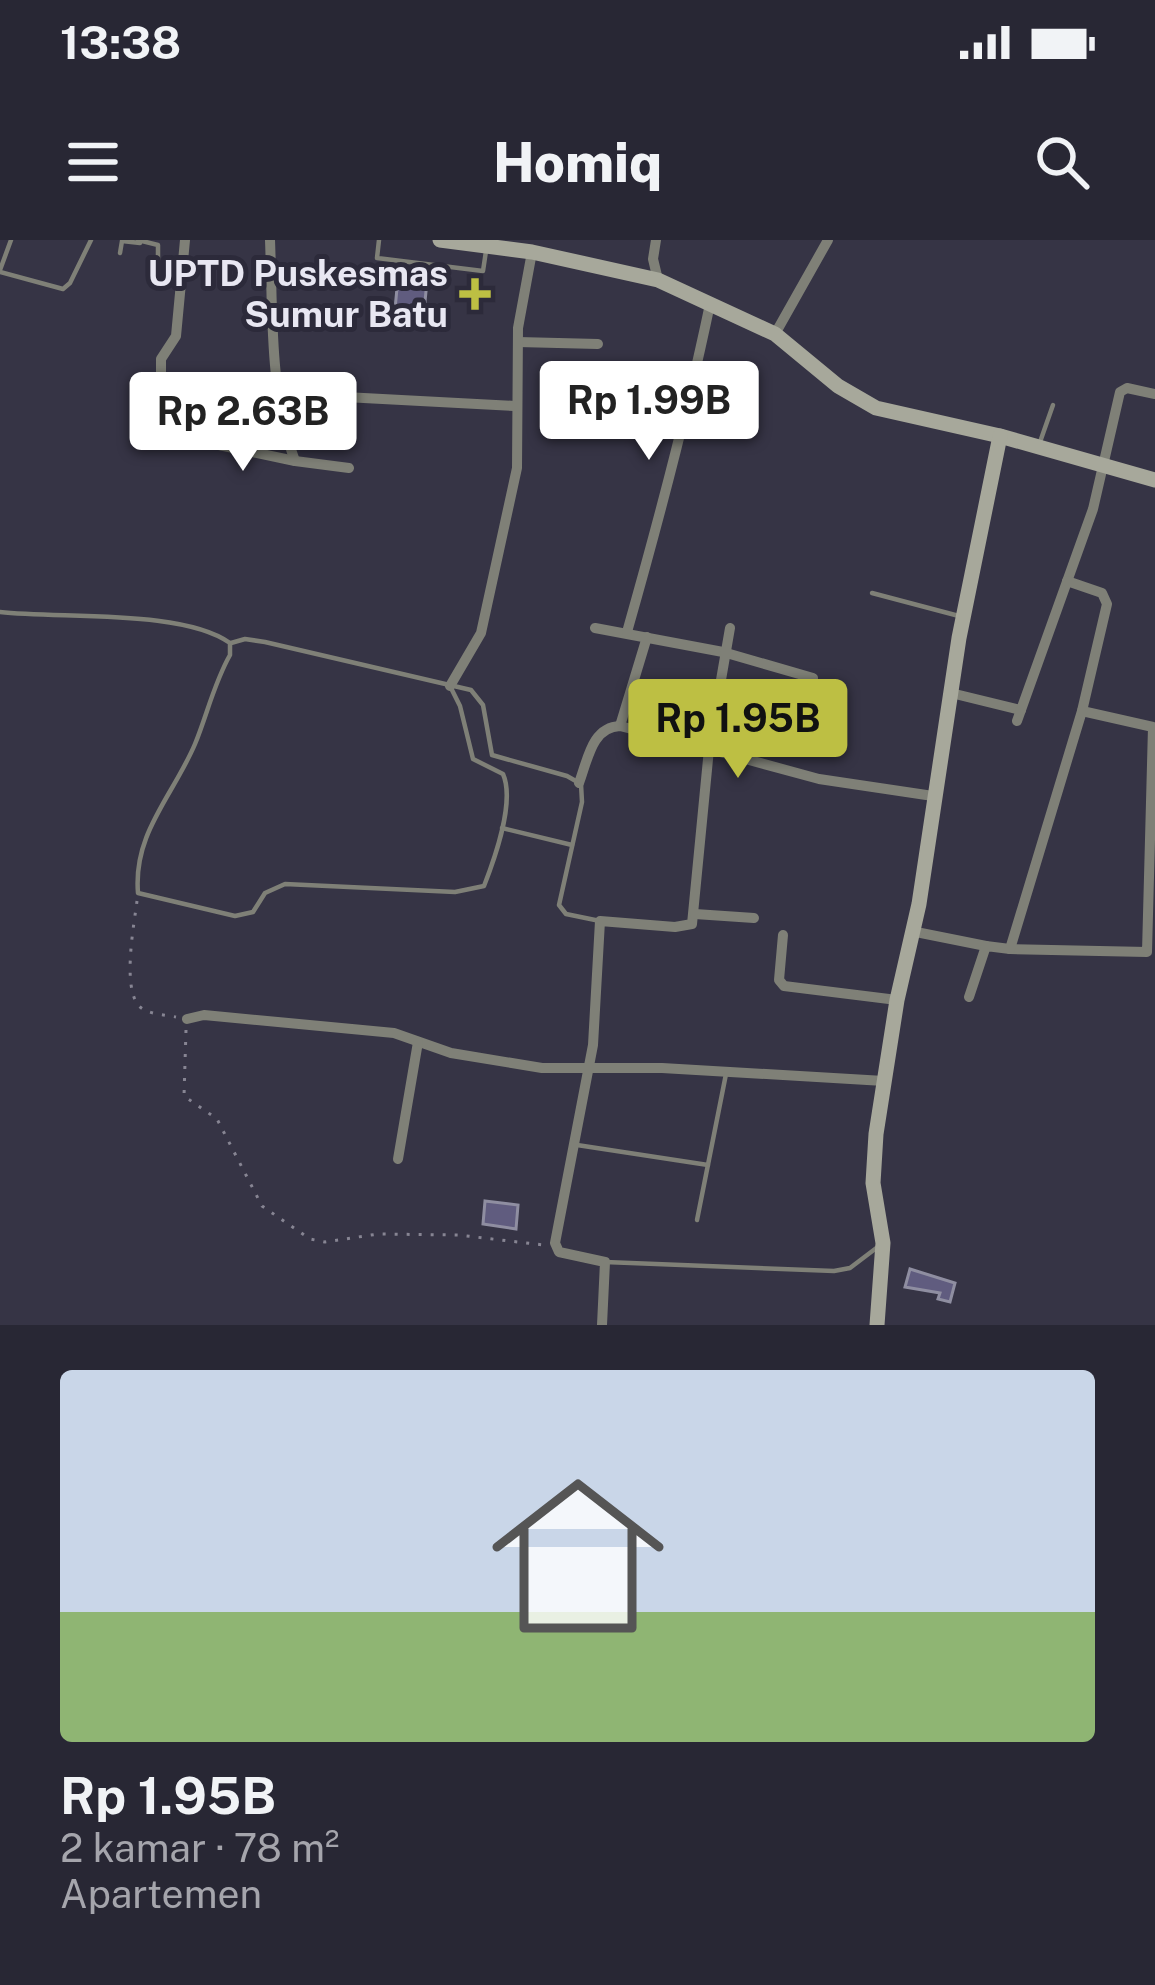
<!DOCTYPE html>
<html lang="id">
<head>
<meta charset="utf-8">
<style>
  :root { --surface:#282734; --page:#302f3c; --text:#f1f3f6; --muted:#a5a5ac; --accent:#bdbf43 }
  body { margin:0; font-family:"Public Sans",sans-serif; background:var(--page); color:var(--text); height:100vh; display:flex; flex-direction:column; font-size:45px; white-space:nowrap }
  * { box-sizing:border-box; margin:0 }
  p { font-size:39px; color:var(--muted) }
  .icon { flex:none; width:66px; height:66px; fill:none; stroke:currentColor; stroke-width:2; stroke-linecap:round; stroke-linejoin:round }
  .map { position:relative; height:1085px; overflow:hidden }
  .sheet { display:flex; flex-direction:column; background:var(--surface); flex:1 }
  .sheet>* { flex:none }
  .price { position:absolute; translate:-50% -102px; padding:0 27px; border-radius:12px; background:#fff; color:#222; font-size:39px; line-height:78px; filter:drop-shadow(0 3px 6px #0008) }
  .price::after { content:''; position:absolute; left:50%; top:72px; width:36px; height:27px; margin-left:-18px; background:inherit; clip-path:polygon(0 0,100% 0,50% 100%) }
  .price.selected { background:var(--accent); color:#111 }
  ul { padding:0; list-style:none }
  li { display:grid; align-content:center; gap:24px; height:636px; padding:0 60px }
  li span { display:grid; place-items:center; height:372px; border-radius:12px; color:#555 }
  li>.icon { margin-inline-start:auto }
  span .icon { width:216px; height:216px; fill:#fffc; stroke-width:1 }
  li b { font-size:51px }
  .status { display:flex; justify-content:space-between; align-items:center; height:84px; padding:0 60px; background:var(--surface); direction:ltr }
  .status svg { height:33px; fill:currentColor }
  header { display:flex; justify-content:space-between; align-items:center; height:156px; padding:0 60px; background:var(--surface); font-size:54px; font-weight:800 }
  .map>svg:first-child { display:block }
</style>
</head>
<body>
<div class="status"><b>13:38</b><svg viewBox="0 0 49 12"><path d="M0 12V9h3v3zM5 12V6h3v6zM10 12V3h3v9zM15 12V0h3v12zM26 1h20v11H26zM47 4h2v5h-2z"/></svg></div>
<header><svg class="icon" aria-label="menu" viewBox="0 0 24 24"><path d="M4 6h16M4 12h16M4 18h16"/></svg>Homiq<svg class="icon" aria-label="search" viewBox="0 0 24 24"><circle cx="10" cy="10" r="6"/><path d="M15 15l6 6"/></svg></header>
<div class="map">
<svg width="1155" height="1085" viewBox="0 0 1155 1085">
  <rect width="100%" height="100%" fill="#363445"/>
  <g fill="#605c7f" stroke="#8f8ea1" stroke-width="3">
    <path d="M398 38 427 41 424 72 395 69Z"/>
    <path d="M485 961 518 965 516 989 483 984Z"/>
    <path d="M910 1029 955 1043 950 1062 938 1059 940 1053 905 1047Z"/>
  </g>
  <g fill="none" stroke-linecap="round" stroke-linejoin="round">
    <g stroke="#878593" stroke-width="3" stroke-dasharray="3 9" stroke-linecap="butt">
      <path d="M137 661C134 685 122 747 139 766 147 774 165 775 176 777"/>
      <path d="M186 790 184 856 217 879 262 966 310 999 325 1002 378 994 458 995 544 1005"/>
    </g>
    <g stroke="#7f8077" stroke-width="4.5">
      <path d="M138 0 158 5V20"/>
      <path d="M379 0 377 18 483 31 486 11"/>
      <path d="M120 13 122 1 140 3"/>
      <path d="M0 30 11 0"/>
      <path d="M0 32 63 49 70 43 91 0"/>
      <path d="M1040 202 1053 165"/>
      <path d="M872 353 959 376"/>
      <path d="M0 372C61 379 183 369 230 403V415C214 443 207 475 195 504 173 556 133 593 138 653L235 676 253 672 265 653 285 644 455 652 484 646C495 618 515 561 503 534L473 519 460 466 450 446"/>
      <path d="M231 403 245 399 265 402 471 450 483 465 492 515 567 536 581 544 582 562 559 665 566 674 600 681"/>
      <path d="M502 588 572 605"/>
      <path d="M577 905 708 925"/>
      <path d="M697 980 726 834"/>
      <path d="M605 1022 834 1031 850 1028 879 1006"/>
    </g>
    <g stroke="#7f8077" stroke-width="10">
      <path d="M185 0 176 96 161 119V133L148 190 295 221 349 228"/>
      <path d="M270 0C273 74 269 150 295 221"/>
      <path d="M656 0 653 19 658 40"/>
      <path d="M775 94 828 0"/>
      <path d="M518 102 598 104"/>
      <path d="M307 155 515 166"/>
      <path d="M595 388 723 412 813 438"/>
      <path d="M730 388 709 509 819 539 933 556"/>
      <path d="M627 392C658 283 687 174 710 64"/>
      <path d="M450 446 481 393 517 228 518 88 532 12"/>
      <path d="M951 453 1021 470"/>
      <path d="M1017 481 1093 269 1120 152 1127 148 1155 154"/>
      <path d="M620 486 647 397"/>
      <path d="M579 543C588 519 592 487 620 486L709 509 692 684 675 687 600 681 593 805 555 1003 559 1012 605 1022 602 1085"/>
      <path d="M695 674 754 678"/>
      <path d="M911 691 986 706"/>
      <path d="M783 695 779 740 784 746 897 760"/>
      <path d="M1010 709 1147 712 1153 487 1082 471"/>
      <path d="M969 757 986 706 1010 709 1082 471 1107 364 1102 353 1067 341"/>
      <path d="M187 779 204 775 394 793 451 813 542 828H662L884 841"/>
      <path d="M398 919 418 802"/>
    </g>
    <g stroke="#a7a89b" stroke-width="15">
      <path d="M440 0 532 12 658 40 775 94 838 146 876 168 1000 196 1155 240"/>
      <path d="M877 1085 883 1003 873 943 876 894 897 760 919 664 959 398 1000 196"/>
    </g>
  </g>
  <path fill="#bdbf43" stroke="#2c2a3a" stroke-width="4.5" d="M469 36h12v12h12v12h-12v12h-12v-12h-12v-12h12z"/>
  <g text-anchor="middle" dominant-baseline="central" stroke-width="10" stroke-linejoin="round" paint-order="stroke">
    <g font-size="36" font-weight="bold" fill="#e8e7f2" stroke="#2c2a3a" text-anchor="end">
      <text x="448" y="33">UPTD Puskesmas<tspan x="448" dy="41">Sumur Batu</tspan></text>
    </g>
  </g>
</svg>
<b class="price" style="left:649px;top:223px">Rp 1.99B</b>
<b class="price" style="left:243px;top:234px">Rp 2.63B</b>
<b class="price selected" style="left:738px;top:541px">Rp 1.95B</b>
</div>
<section class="sheet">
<ul>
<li><span style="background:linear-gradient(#c9d6e8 65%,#8fb573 0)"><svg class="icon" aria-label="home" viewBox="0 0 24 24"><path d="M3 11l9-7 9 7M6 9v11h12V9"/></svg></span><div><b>Rp 1.95B</b><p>2 kamar · 78 m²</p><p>Apartemen</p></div></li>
</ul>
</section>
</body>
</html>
